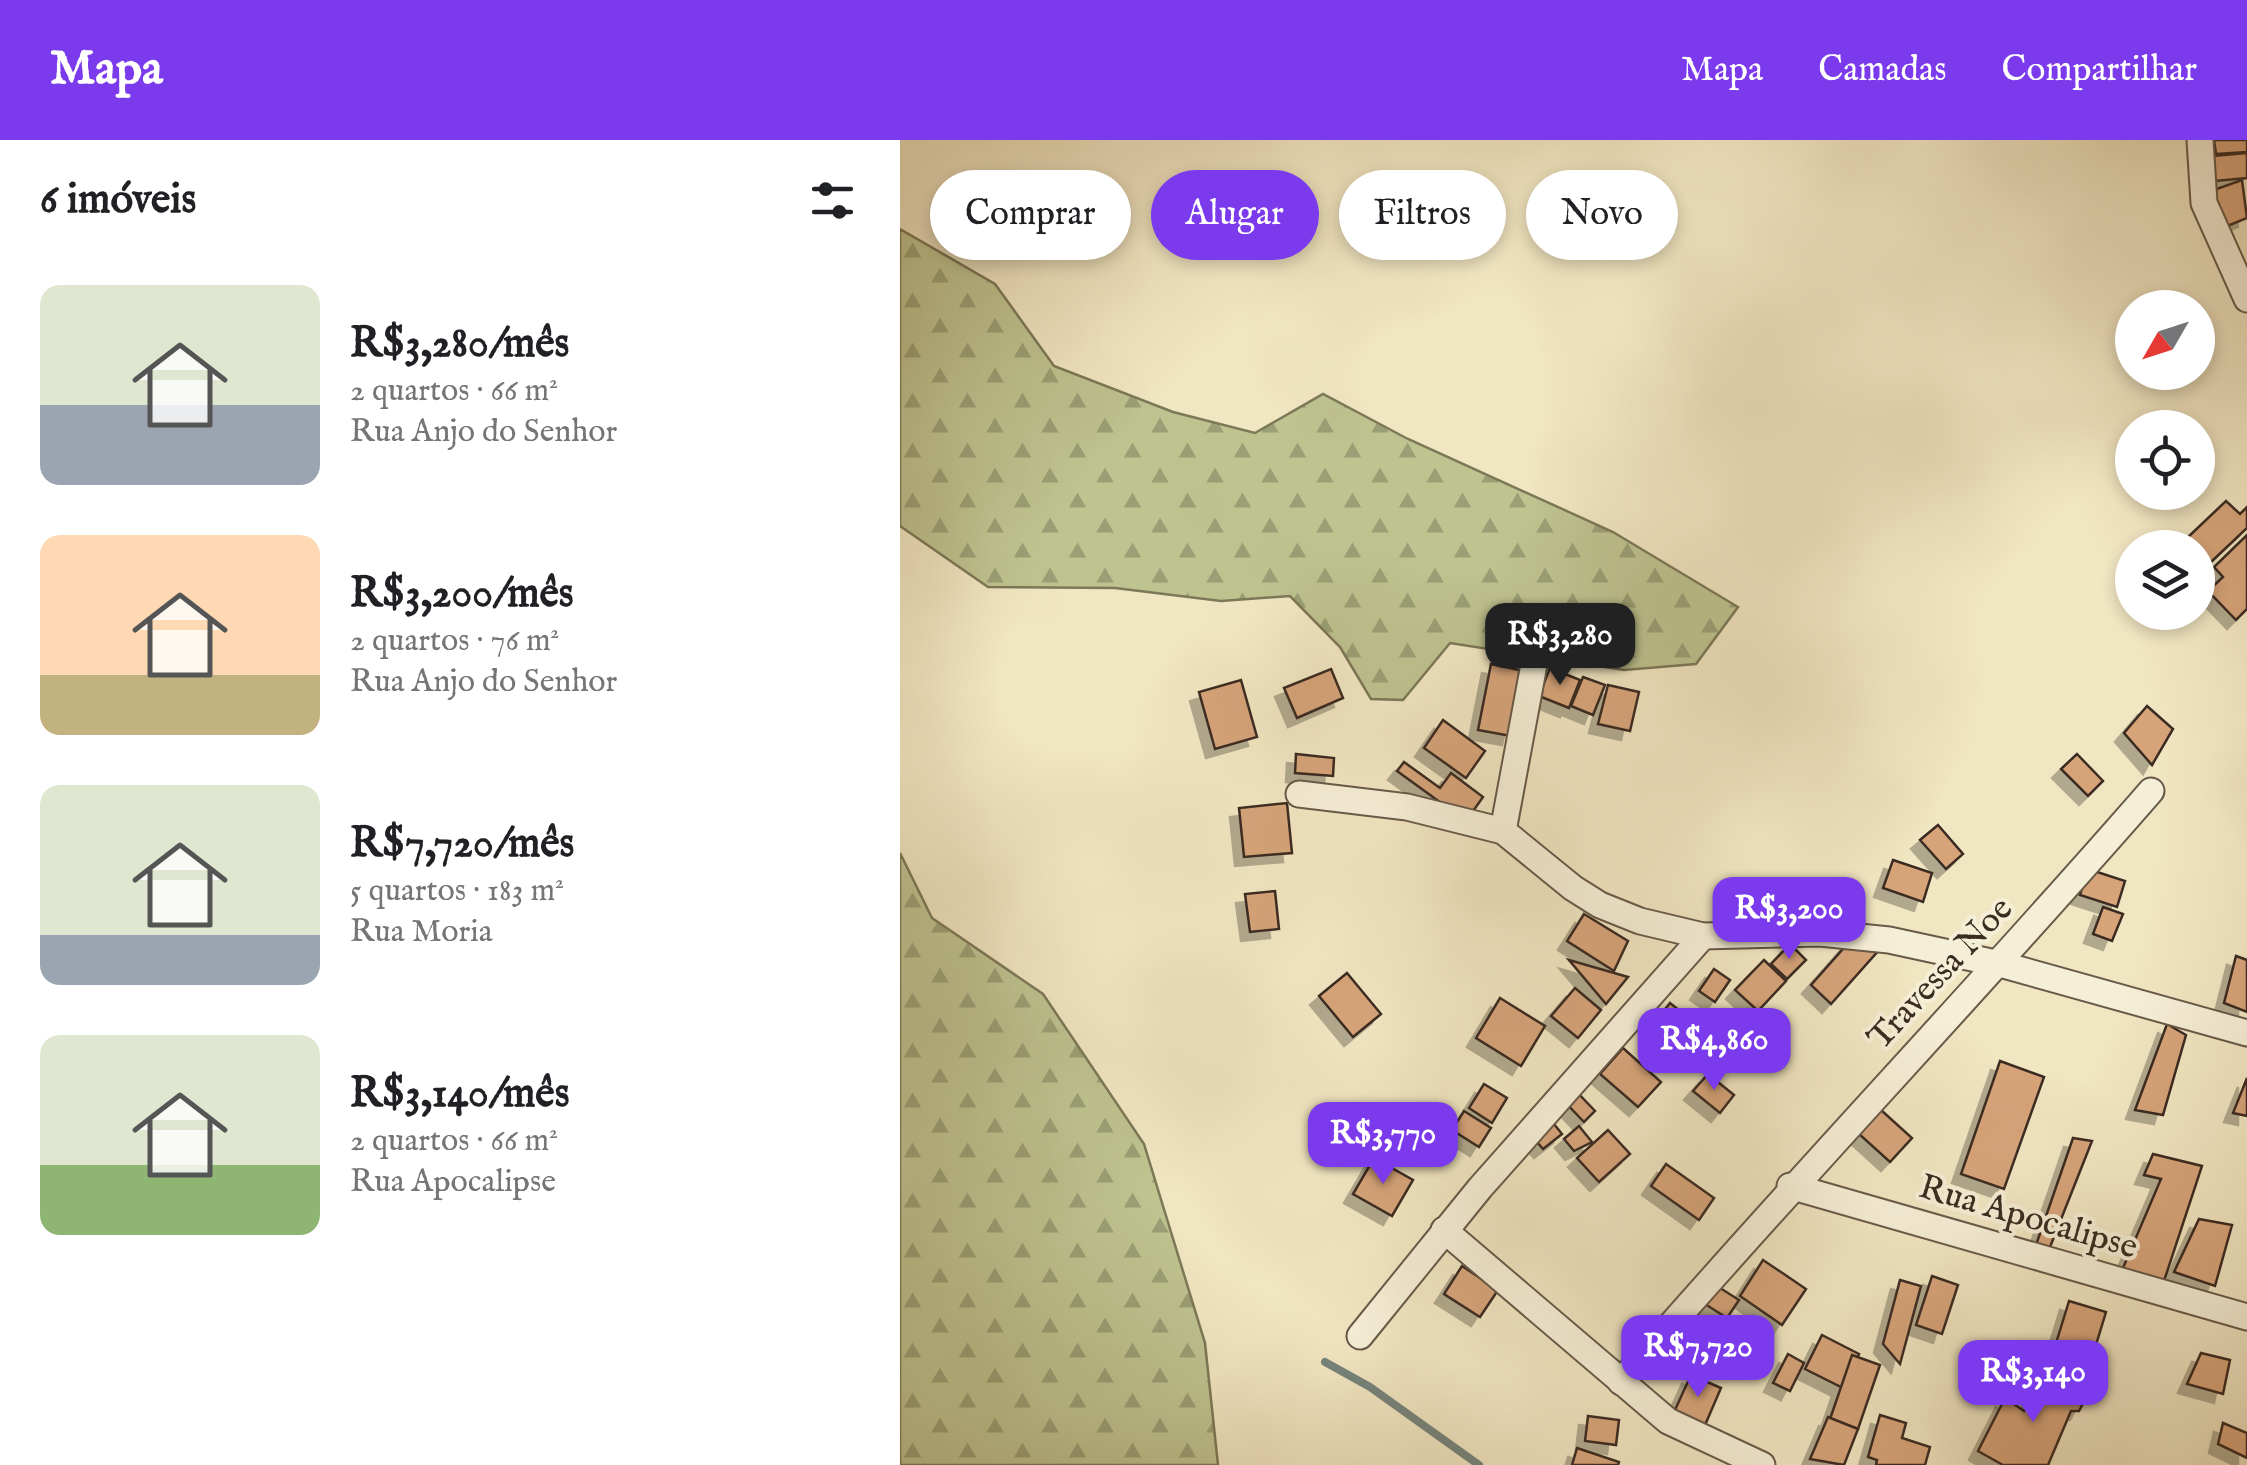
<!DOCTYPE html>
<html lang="pt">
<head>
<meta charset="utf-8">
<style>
  :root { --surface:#fff; --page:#f2f2f2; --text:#202124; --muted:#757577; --accent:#7c3aed }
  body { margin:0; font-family:"IM FELL English",serif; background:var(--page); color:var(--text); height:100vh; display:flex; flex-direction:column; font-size:38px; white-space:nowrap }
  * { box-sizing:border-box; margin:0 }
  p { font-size:32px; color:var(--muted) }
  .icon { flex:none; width:55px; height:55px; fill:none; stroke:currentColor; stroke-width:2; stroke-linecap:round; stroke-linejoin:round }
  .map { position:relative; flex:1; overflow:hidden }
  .panel { display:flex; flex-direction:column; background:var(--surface); width:900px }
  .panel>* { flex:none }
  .hud { position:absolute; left:30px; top:30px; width:950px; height:90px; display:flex; gap:20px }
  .needle { width:65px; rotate:231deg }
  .tools { position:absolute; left:1215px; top:150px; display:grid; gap:20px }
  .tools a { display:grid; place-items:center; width:100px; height:100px; border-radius:50%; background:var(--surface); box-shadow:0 5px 15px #0003; font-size:50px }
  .price { position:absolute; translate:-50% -85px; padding:0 22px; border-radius:20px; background:var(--accent); color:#fff; font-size:32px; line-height:65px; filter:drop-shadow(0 2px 5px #0008) }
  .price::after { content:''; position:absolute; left:50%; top:60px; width:30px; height:22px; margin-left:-15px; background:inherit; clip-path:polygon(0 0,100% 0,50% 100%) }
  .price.active { background:#222; color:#fff }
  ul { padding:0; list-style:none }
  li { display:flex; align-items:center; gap:30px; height:250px; padding:0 40px }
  li span { display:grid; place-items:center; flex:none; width:280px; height:200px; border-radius:20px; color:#555 }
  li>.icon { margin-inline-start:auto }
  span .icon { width:120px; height:120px; fill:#fffc; stroke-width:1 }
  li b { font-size:42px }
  h2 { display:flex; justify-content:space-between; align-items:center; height:120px; padding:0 40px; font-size:42px }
  .pill { padding:0 35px; border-radius:45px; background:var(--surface); box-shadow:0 5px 15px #0003; font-size:35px; line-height:90px }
  .pill.active { background:var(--accent); color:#fff }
  header { display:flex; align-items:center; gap:60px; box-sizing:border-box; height:140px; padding:0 50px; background:var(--accent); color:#fff }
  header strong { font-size:48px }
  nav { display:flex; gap:55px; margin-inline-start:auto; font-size:35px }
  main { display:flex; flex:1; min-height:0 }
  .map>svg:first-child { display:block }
</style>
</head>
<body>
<header>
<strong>Mapa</strong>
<nav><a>Mapa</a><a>Camadas</a><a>Compartilhar</a></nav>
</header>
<main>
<section class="panel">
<h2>6 imóveis<svg class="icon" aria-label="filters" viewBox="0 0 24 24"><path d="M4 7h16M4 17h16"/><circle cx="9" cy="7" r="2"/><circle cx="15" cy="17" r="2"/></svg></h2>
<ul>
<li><span style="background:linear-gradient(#dfe7d0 60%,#9aa5b1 0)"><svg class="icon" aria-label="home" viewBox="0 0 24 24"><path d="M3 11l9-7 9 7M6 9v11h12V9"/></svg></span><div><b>R$3,280/mês</b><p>2 quartos · 66 m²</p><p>Rua Anjo do Senhor</p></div></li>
<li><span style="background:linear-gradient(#ffd9b3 70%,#c2b280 0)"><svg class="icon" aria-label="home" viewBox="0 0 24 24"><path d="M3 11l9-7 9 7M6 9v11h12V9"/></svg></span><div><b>R$3,200/mês</b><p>2 quartos · 76 m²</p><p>Rua Anjo do Senhor</p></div></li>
<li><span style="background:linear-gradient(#dfe7d0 75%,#9aa5b1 0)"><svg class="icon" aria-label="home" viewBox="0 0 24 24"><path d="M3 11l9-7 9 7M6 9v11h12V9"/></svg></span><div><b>R$7,720/mês</b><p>5 quartos · 183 m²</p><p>Rua Moria</p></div></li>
<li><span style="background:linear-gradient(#dfe7d0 65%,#8fb573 0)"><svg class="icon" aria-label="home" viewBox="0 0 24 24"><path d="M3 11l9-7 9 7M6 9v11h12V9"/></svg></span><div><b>R$3,140/mês</b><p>2 quartos · 66 m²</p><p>Rua Apocalipse</p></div></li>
</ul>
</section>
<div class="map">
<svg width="1347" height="1325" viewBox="0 0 1347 1325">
  <defs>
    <pattern id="forest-firs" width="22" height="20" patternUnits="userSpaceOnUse" patternTransform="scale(2.5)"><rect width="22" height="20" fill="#bec390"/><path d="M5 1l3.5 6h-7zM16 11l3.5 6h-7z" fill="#9b9f75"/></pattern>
    <filter id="shadow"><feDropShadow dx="-9" dy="9" stdDeviation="0" flood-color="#0004"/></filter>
  </defs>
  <rect width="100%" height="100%" fill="#f1e6c2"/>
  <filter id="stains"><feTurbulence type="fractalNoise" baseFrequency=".002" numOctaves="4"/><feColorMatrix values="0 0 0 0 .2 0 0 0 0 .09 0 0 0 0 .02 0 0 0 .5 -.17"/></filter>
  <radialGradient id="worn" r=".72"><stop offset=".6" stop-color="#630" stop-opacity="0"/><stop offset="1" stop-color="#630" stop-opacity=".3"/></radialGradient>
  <g fill="url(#forest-firs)" stroke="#7c7858" stroke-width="2.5">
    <path d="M0 89 95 144 154 226 273 272 355 293 423 254 508 299 713 392 838 467 796 524 724 530 550 503 503 560 471 559 440 507 390 456 321 461 215 448 88 447 0 386Z"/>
    <path d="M0 713 32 778 143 854 244 1004 305 1203 318 1325H0Z"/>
  </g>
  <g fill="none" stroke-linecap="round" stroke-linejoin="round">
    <path stroke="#75847c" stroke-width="8" d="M425 1222 470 1247 579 1325"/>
  </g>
  <g fill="#d7a47a" stroke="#3a2c21" stroke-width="2.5" filter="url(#shadow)">
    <path d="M1314 0H1347V12L1316 14Z"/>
    <path d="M1347 13V38L1315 41 1313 16Z"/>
    <path d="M1342 40 1347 78 1325 87 1311 51Z"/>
    <path d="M1326 361 1340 374 1347 367V388L1311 422 1287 398Z"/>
    <path d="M1347 395V469L1336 480 1308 451 1323 437 1314 427Z"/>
    <path d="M591 524 624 531 611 596 578 590Z"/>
    <path d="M650 528 680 540 669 568 639 556Z"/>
    <path d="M431 529 443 558 397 578 384 548Z"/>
    <path d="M683 537 705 545 693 575 671 566Z"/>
    <path d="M341 540 357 597 315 609 299 552Z"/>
    <path d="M708 545 739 552 730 591 698 584Z"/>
    <path d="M1247 566 1273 589 1252 625 1224 593Z"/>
    <path d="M543 580 585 611 566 638 524 608Z"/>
    <path d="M396 614 434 618 433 636 395 633Z"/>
    <path d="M1177 614 1203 641 1188 656 1161 629Z"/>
    <path d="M504 622 540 648 551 633 583 657 566 681 497 631Z"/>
    <path d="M387 663 392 713 344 717 339 668Z"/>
    <path d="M1038 685 1063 714 1046 729 1020 700Z"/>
    <path d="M993 720 1032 733 1023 762 983 748Z"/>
    <path d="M1188 729 1225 741 1217 767 1180 755Z"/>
    <path d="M375 751 379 789 350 792 345 754Z"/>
    <path d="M1203 767 1223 774 1212 801 1193 794Z"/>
    <path d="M684 774 728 801 714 831 667 801Z"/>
    <path d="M950 801 979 810 931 864 911 845Z"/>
    <path d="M890 804 906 820 887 839 871 824Z"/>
    <path d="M1336 816 1347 820V872L1324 863Z"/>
    <path d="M669 820 728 837 706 864Z"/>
    <path d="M864 820 886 841 858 871 835 850Z"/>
    <path d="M814 829 830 840 815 862 799 851Z"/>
    <path d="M447 833 481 874 453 897 419 856Z"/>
    <path d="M675 848 701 870 678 898 651 876Z"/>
    <path d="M600 858 645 886 621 926 576 898Z"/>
    <path d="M770 863 790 879 777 895 757 879Z"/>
    <path d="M1267 884 1286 895 1263 975 1235 970Z"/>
    <path d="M723 908 761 942 738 967 700 934Z"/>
    <path d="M1100 921 1144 937 1104 1049 1061 1034Z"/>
    <path d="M808 934 834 955 820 973 793 951Z"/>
    <path d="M1347 938V976L1333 973Z"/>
    <path d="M584 944 607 958 592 983 569 968Z"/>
    <path d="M675 950 695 971 684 982 664 961Z"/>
    <path d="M981 970 1012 998 990 1022 959 994Z"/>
    <path d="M564 971 591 988 579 1007 552 990Z"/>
    <path d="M650 979 662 994 643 1009 631 995Z"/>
    <path d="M679 986 692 1002 674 1011 664 999Z"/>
    <path d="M708 990 730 1014 699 1042 677 1018Z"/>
    <path d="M1173 998 1192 1001 1150 1107 1136 1105Z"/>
    <path d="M1253 1014 1302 1026 1264 1141 1223 1128 1261 1039 1244 1035Z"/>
    <path d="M474 1018 513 1040 492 1076 453 1054Z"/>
    <path d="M766 1024 814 1058 799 1080 751 1046Z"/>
    <path d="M1299 1079 1332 1085 1315 1146 1274 1132Z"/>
    <path d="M863 1120 906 1149 882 1185 840 1156Z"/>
    <path d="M562 1126 598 1150 580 1177 544 1154Z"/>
    <path d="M1032 1136 1058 1145 1042 1194 1016 1185Z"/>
    <path d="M1000 1140 1021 1146 1000 1224 983 1204Z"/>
    <path d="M817 1146 839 1160 827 1178 805 1164Z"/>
    <path d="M1169 1161 1206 1172 1191 1221 1154 1210Z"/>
    <path d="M922 1195 959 1214 943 1248 905 1229Z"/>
    <path d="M1301 1213 1330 1220 1323 1254 1287 1244Z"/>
    <path d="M888 1214 904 1223 890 1251 873 1243Z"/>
    <path d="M952 1215 980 1225 958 1289 930 1279Z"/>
    <path d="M1145 1232 1188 1254 1179 1271H1171L1148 1325H1103L1078 1311 1105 1258 1124 1271Z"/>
    <path d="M791 1235 821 1248 805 1285 774 1272Z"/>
    <path d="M980 1275 1006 1283 1002 1298 1030 1307 1025 1325H976L977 1320 968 1317Z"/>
    <path d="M688 1276 719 1280 716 1305 685 1301Z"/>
    <path d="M928 1277 958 1289 944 1325 910 1319Z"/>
    <path d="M1323 1283 1347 1293V1318L1318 1304Z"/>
    <path d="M677 1308 719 1322 718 1325H672Z"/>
  </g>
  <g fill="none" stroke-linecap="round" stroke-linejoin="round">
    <g stroke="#685a49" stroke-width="29">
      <g id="street">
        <path d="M1300 0 1304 63 1347 159"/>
        <path d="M399 654 507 667 603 691 673 748 700 765 740 781 803 796 920 793 989 800 1100 824 1347 893"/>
        <path d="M603 691 635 519"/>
        <path d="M890 1046 1347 1177"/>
        <path d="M544 1090 768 1281 862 1325"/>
        <path d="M460 1196 580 1048 803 796"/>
        <path d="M721 1242C894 1042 1077 851 1251 651"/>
      </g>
    </g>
    <use href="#street" stroke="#f6efd7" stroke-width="25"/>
  </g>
  <g text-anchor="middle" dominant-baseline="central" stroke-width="8" stroke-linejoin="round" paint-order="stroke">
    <g font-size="35" fill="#3a2c21" stroke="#f6efd7">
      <text transform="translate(1041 834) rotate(-47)">Travessa Noe</text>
      <text transform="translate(1128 1078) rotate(16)">Rua Apocalipse</text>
    </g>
  </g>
  <rect width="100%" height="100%" filter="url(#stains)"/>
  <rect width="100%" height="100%" fill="url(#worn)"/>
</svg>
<div class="tools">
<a><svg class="needle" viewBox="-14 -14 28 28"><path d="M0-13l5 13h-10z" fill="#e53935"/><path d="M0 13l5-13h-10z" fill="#757577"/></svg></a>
<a><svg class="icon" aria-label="locate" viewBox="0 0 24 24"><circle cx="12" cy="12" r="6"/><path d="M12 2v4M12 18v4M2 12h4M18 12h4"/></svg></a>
<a><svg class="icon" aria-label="layers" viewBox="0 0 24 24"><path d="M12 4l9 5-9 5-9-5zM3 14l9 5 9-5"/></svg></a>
</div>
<b class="price active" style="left:660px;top:548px">R$3,280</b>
<b class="price" style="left:889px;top:822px">R$3,200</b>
<b class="price" style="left:814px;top:953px">R$4,860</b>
<b class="price" style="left:483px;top:1047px">R$3,770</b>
<b class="price" style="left:798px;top:1260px">R$7,720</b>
<b class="price" style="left:1133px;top:1285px">R$3,140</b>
<div class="hud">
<a class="pill">Comprar</a>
<a class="pill active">Alugar</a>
<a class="pill">Filtros</a>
<a class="pill">Novo</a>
</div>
</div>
</main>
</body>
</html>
